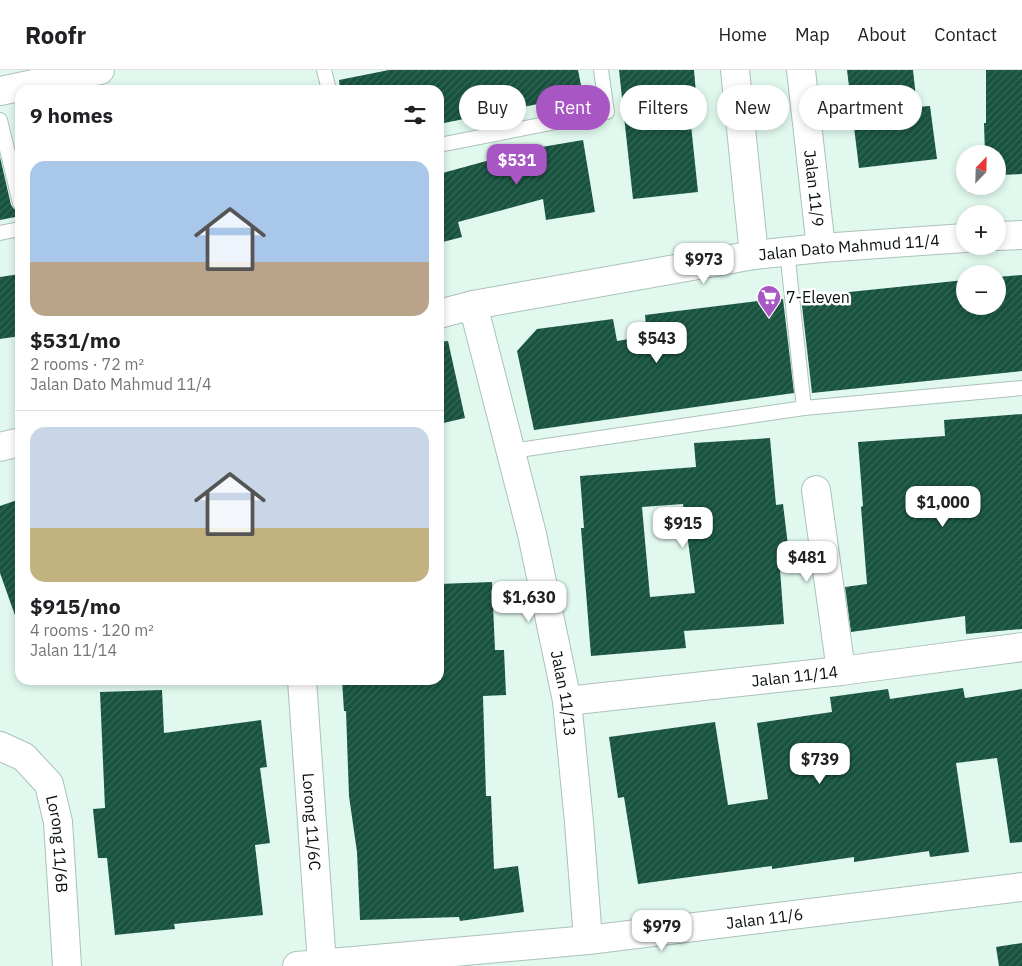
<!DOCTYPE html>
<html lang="en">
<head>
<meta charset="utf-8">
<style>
  :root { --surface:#fff; --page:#f2f2f2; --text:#202124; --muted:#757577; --line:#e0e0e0; --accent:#a956c5 }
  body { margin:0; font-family:"IBM Plex Sans",sans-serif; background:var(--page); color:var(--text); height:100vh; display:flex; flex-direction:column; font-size:19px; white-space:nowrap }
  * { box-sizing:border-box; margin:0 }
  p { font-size:16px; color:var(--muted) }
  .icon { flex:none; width:28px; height:28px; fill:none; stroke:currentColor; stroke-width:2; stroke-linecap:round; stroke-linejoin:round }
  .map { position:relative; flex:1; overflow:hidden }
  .side { position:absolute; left:15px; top:15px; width:429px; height:600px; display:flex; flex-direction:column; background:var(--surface); border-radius:15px; box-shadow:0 2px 8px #0003 }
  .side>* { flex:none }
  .guide { position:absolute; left:459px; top:15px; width:475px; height:45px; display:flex; gap:10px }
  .needle { width:32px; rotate:23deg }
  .tools { position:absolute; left:956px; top:75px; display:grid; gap:10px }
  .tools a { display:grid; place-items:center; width:50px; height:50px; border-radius:50%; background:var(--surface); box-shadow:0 2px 8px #0003; font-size:25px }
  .price { position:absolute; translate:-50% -42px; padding:0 11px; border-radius:10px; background:#fff; color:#222; font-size:16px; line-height:32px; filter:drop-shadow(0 1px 2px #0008) }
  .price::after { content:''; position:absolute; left:50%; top:30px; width:15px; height:11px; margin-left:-8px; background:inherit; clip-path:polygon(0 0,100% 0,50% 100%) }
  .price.on { background:var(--accent); color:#fff }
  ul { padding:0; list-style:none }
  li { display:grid; align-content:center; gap:10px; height:265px; padding:0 15px }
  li+li { border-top:1px solid var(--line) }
  li span { display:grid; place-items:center; height:155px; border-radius:15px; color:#555 }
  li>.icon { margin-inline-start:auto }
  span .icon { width:90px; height:90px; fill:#fffc; stroke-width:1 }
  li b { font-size:21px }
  h2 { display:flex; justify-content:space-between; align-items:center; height:60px; padding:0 15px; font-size:21px }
  .chip { padding:0 18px; border-radius:22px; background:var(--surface); box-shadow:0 2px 8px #0003; font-size:18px; line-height:45px }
  .chip.on { background:var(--accent); color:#fff }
  header { display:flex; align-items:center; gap:30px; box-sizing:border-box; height:70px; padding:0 25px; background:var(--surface); border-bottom:1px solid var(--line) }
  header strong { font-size:24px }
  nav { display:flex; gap:28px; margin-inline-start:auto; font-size:18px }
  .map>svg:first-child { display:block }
</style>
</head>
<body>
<header>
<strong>Roofr</strong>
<nav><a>Home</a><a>Map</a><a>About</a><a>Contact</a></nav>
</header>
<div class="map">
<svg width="1022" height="896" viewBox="0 0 1022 896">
  <defs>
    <pattern id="building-hatch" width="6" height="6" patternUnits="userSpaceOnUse" patternTransform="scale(1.25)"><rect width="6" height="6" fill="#17533f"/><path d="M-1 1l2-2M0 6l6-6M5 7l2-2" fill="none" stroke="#376757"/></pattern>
  </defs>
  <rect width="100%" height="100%" fill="#e0f8ed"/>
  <g fill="url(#building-hatch)" fill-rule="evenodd">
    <path d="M389 0H578L583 25 439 54V20H340L339 10Z"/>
    <path d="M619 0H694L697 35 689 36 698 122 633 129Z"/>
    <path d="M847 0H913L917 37 930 36 937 89 859 98Z"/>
    <path d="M986 0H1022V104L998 105V84H985L984 53H986Z"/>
    <path d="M583 70 595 142 546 150 543 129 458 152 462 167 439 173V104L530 79Z"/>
    <path d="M0 87 11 135 14 139 20 142V146L0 150Z"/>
    <path d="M20 204V266L0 269V207Z"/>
    <path d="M1022 205V301L812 323 801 227 965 210V236H998V207Z"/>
    <path d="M775 229H783L794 323 534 360 517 281 537 259 613 249 617 271 647 266 645 245Z"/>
    <path d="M448 271 465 348 439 354V272Z"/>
    <path d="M1022 344V559L966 564 965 546 851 562 845 517 867 514 861 437 863 436 858 372 945 366 944 350Z"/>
    <path d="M770 368 776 435 783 434 789 484 779 486 784 554 684 561 686 578 591 586 581 458H584L580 406 696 397 694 373ZM683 434 695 523 650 527 642 437Z"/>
    <path d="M20 429V550L17 551 0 503V436Z"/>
    <path d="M492 512 495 580H504L506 625 483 626 486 726H491L494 799 518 796 524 842 460 851 459 847 360 850 357 782 349 726 346 641H344L342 610H441L439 514Z"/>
    <path d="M963 618 965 628 1022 619V772L1010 773 997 688 956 693 969 782 930 787 929 781 854 792V787L772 799V796L638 814 624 727 618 728 609 667 715 652 728 735 768 729 757 653 832 642 830 627 888 619 890 629Z"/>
    <path d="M162 620 164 663 261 650 267 697 260 698 270 773 255 775 263 845 174 854 175 859 115 865 107 788H98L93 739 105 738 100 622Z"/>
    <path d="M1022 873V896H999L996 877Z"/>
  </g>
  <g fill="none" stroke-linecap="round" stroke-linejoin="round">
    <g stroke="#acc2b8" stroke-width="16">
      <g id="service">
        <path d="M324 0 329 20"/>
        <path d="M0 50 20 133"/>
        <path d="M439 75 607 42 601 0"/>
        <path d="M0 163 20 159"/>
        <path d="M787 181 804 338"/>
        <path d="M512 381 804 338 1022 318"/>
      </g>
    </g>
    <g stroke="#acc2b8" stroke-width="30">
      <g id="minor">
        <path d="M735 0 754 185"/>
        <path id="s1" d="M801 0 821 178"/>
        <path d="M0 21 100 0"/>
        <path id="s2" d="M473 235 532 464 567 631 579 752 588 870"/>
        <path d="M816 420 841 601"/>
        <path id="s3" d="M302 610 322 894"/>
        <path id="s4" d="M567 631 841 601 1022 577"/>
        <path id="s5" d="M0 676 24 687 49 714 58 752 67 896"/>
        <path id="s6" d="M297 896 588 870 1022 817"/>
      </g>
    </g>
    <g stroke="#acc2b8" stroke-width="30">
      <g id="tertiary">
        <path d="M998 166 1022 165"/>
        <path id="s7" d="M439 244 473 235 754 185 821 178 965 168"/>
        <path d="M0 377 20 372"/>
      </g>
    </g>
    <use href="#service" stroke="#fff" stroke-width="14"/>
    <use href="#minor" stroke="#fff" stroke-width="28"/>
    <use href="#tertiary" stroke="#fff" stroke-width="28"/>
  </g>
  <defs>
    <g id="supermarket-pin" transform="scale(1.25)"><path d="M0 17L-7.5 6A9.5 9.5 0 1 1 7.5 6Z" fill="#a956c5" stroke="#fff"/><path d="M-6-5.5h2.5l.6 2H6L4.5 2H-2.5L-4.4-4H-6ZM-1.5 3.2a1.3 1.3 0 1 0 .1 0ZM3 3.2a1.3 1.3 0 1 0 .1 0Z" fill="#fff"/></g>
  </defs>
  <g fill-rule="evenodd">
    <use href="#supermarket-pin" x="769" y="227"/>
  </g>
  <g text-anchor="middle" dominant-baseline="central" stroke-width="5" stroke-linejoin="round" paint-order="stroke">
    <g font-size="16" fill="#070f0c" stroke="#fff">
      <text stroke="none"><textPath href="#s1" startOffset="119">Jalan 11/9</textPath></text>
      <text stroke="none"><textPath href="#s7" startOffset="416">Jalan Dato Mahmud 11/4</textPath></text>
      <text stroke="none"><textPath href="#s4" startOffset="229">Jalan 11/14</textPath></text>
      <text stroke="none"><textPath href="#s2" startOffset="399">Jalan 11/13</textPath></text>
      <text stroke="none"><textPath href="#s3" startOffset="142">Lorong 11/6C</textPath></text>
      <text stroke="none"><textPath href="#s5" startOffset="124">Lorong 11/6B</textPath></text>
      <text stroke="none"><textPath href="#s6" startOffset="470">Jalan 11/6</textPath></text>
    </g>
    <g font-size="16" fill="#070f0c" stroke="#fff" text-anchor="start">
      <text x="786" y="227">7-Eleven</text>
    </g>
  </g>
</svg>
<div class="tools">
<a><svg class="needle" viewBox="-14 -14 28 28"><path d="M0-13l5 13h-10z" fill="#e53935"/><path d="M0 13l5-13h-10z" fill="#757577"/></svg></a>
<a>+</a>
<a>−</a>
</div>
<b class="price on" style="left:517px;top:116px">$531</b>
<b class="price" style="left:704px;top:215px">$973</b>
<b class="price" style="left:657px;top:294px">$543</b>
<b class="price" style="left:943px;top:458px">$1,000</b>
<b class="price" style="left:683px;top:479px">$915</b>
<b class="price" style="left:807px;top:513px">$481</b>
<b class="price" style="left:529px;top:553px">$1,630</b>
<b class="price" style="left:820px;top:715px">$739</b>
<b class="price" style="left:662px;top:882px">$979</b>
<div class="guide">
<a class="chip">Buy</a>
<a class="chip on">Rent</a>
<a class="chip">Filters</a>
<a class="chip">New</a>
<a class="chip">Apartment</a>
</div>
<section class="side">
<h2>9 homes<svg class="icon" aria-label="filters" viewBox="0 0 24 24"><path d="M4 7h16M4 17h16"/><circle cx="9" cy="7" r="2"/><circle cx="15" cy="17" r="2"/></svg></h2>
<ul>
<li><span style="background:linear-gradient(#a9c7e8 65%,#b9a48a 0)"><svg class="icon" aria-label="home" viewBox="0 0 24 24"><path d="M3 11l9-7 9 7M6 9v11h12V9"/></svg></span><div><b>$531/mo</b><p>2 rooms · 72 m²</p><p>Jalan Dato Mahmud 11/4</p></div></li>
<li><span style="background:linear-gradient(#c9d6e8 65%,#c2b280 0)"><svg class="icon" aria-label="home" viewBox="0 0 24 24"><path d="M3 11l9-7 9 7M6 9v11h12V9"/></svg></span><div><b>$915/mo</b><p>4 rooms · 120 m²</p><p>Jalan 11/14</p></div></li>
</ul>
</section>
</div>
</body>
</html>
